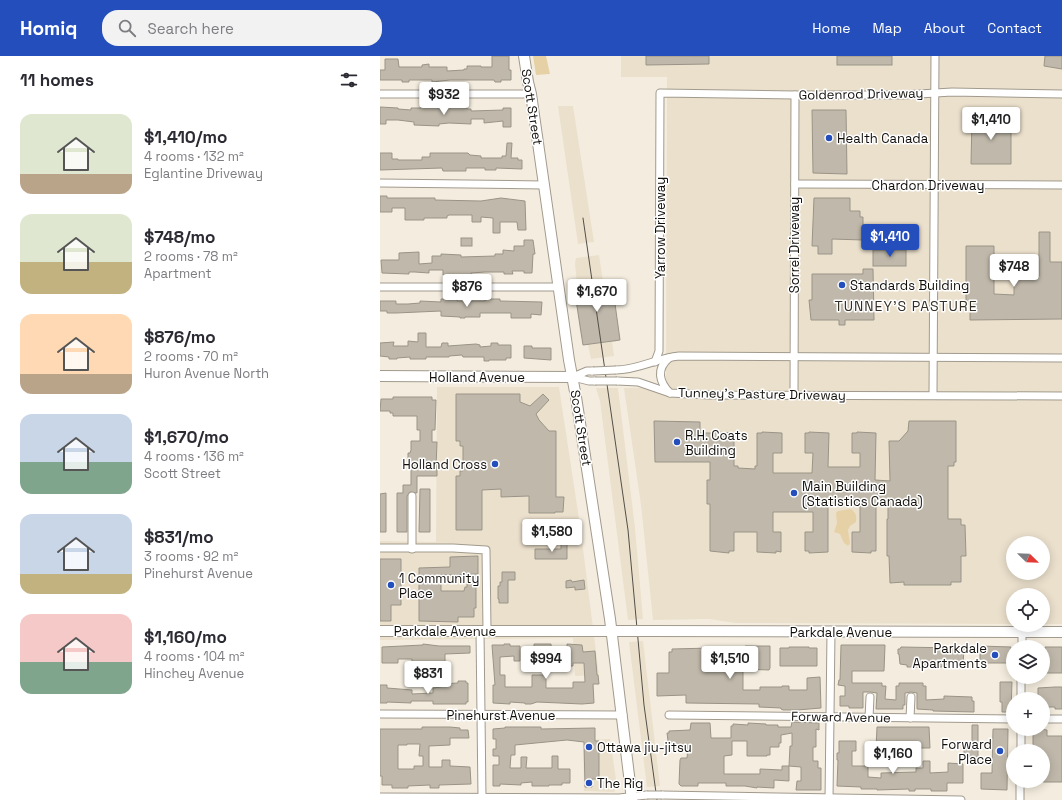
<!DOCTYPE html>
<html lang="en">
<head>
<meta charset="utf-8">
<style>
  :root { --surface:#fff; --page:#f2f2f3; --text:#2b2b33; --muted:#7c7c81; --accent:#234ebc }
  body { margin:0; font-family:"Space Grotesk",sans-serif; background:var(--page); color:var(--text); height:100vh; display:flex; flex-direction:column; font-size:15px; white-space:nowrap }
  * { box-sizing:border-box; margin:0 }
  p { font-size:13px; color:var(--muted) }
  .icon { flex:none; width:22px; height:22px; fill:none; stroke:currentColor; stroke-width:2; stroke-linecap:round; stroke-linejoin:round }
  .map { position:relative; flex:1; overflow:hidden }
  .panel { display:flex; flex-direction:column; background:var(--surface); width:380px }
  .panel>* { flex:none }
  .needle { width:26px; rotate:113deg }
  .buttons { position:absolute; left:626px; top:480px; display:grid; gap:8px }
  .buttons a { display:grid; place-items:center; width:44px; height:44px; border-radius:50%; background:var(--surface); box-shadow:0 2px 10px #0003; font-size:20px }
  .price { position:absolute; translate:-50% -34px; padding:0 9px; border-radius:4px; background:#fff; color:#222; font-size:13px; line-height:26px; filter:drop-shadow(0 1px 2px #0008) }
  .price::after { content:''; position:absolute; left:50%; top:24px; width:12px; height:9px; margin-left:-6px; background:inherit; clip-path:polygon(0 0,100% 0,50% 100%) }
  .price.current { background:var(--accent); color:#fff }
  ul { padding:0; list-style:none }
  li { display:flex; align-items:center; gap:12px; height:100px; padding:0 20px }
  li span { display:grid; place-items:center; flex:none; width:112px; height:80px; border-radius:12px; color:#555 }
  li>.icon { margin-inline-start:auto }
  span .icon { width:48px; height:48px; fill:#fffc; stroke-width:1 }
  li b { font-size:17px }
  h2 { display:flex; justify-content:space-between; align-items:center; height:48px; padding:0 20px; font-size:17px }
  header { display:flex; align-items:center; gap:24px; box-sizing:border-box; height:56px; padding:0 20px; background:var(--accent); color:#fff }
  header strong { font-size:19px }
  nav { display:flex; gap:22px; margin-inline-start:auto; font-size:14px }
  .search { width:280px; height:36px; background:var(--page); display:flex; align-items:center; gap:10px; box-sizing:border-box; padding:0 14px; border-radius:16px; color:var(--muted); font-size:15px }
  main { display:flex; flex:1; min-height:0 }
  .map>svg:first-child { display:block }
</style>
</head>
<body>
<header>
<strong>Homiq</strong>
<div class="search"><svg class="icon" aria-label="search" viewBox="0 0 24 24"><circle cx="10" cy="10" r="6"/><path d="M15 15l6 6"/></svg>Search here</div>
<nav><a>Home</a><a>Map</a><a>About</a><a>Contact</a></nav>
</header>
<main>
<section class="panel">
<h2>11 homes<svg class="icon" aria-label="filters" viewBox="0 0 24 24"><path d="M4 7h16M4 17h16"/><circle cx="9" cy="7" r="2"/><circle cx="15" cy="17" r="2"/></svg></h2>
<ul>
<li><span style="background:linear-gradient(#dfe7d0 75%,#b9a48a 0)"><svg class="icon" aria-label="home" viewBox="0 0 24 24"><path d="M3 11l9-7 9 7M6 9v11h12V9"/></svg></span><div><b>$1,410/mo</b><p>4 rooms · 132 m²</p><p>Eglantine Driveway</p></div></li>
<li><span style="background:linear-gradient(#dfe7d0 60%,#c2b280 0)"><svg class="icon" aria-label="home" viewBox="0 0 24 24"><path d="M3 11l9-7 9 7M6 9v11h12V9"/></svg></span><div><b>$748/mo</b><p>2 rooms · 78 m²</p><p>Apartment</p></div></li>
<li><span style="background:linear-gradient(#ffd9b3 75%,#b9a48a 0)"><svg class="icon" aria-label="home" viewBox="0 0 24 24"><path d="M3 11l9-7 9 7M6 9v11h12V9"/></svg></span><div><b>$876/mo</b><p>2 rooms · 70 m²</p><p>Huron Avenue North</p></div></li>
<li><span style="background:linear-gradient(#c9d6e8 60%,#7fa58c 0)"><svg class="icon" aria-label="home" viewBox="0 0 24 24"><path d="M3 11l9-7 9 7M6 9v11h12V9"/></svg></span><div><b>$1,670/mo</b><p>4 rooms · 136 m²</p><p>Scott Street</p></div></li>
<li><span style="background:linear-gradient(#c9d6e8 75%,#c2b280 0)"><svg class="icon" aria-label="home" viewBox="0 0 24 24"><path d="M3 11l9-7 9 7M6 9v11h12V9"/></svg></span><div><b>$831/mo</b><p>3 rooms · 92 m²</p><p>Pinehurst Avenue</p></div></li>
<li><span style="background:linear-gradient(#f6c9c9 60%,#7fa58c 0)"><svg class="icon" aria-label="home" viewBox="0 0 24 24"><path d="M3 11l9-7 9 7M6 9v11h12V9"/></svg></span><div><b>$1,160/mo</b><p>4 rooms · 104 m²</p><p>Hinchey Avenue</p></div></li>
</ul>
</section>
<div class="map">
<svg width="682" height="744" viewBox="0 0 682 744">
  <rect width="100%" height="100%" fill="#f4eddf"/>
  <g fill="#ebe0cc" fill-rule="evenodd">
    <path d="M241 0H682V568H663V539H633V568L355 567 329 563 273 564 261 449 244 332 286 331 287 21H241ZM633 487H663V517H633Z"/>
    <path d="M178 50H193L214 186 198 188Z"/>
    <path d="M219 199 223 225H229L236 286H232L234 300 211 303 208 289H203L200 276 194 231 197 230 195 207 196 202Z"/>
    <path d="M57 331H179L200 469 219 619 195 620 193 582 0 584V485L56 486Z"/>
    <path d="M216 332H238L255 472 263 563 248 564 220 345Z"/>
    <path d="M263 585 280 730 267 731 249 586Z"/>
    <path d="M230 683 237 730 236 733 234 736 204 735 203 684Z"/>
  </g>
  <g fill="#e6d1a7">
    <path d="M153 0H166L170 18 156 19Z"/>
    <path d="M470 453C476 455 477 461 476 466L470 470 468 474 470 487 468 490 464 487 460 478 454 476 457 467 456 457 458 455Z"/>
  </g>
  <g fill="#c0b9ab" stroke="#9a9487" fill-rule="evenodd">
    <path d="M112 0H129V14H131V24H121V26H115L114 24H70L52 26V24H29V26H22V24H0V14H5V3H18L19 11H42V9L49 8V11H67V15L84 14V13H87V10H101V11H112Z"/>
    <path d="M266 0H329V8L266 9Z"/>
    <rect x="457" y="0" width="55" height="9"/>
    <path d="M665 0H682V13L664 10Z"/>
    <path d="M0 51 18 52V53L31 54V52H41V51H79L87 52V53H91V55L123 54V52H131V71H123V65L104 67V63H91V68L69 67 59 68V70L34 69V66L18 64H6V68H0Z"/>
    <path d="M432 54H466L467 118 433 117Z"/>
    <path d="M592 62H631V108H591Z"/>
    <path d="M127 87H132L131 102H138V104H142V113L116 112V114H105V112H86V115H63L62 112 0 114V97H12V103H18V104H42V101H50V97H88L90 99 101 100V102H122V100H126Z"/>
    <path d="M0 140H7V142H55V144L101 145 121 142 145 145 146 174H138L137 166H120V177H113V162L101 161V166H92V159H69L67 160V162H44V164H25V152H12V156H0Z"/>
    <path d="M434 142H470V155H480V161H483V184L452 183V198H438V190H432Z"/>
    <path d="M659 176H670V206H682V263L590 264V248H586V190H614V238L634 239V220H659Z"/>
    <rect x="81" y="182" width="11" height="8"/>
    <path d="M144 184H153L155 198H153L152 217H144V215H132L133 218H124V216H105L91 217V220L83 219H63V214H49V217L35 216H29V218L2 217 1 204H19V197L39 196V208L52 207V200H61V198L81 199V201L115 200V198H123V194L134 195V190H144Z"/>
    <rect x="493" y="194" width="33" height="16"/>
    <path d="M483 213H493L494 264H465V269H459V264H431L429 244H432V218H483Z"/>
    <path d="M232 226 240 284 203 289 194 231Z"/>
    <path d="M61 243H77V245H105V243H120V245L162 246 161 259 151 258V262H131V257H100V261H85V262H80V261L61 260V255L16 257H7V255H0V245H16V248H28L40 247V245L61 246Z"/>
    <path d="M38 277H46V291H61L62 287H68V290L96 288 100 289V291L111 290V287H118V289H131V302H126V304H109V305H104V301H83L82 299 69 300V301H46V303H30V301L17 302V303H9V301L0 300V287L14 286 13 290H28V285L38 286Z"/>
    <path d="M144 290H152V292H171V304L144 302Z"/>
    <path d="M76 338H140V346L150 350 163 338 169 344 156 358 159 364 169 375H176V441H184L183 456H175V457H149V440L121 441V433L102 434V474H76V420H80V415H83V390H80V385H76Z"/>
    <path d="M13 341H52V344H56L55 374H52V386H57L56 411H57V420H37V437L30 436 27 440V476H17V437H23V429H31V412L30 409H28V397H30L31 394V385H40V374H37V360H13V357H10V355H0L1 343H13Z"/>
    <path d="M274 365 320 366V377H335V376L354 377V410H358V412L375 413V410H377V377H382V376L402 377V397H393V417H432L433 397H425V377H429V376L449 377 448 411H480V397H472V377H477V376L496 377 495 424 510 425 509 385H519L528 375 529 365H576V406H574V410H568V463H581V469H585L586 500H581V526H571V529H524V526L510 527 509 500H507V463H508V449H496V495H491V497L472 496V476H480V448H448V496L429 497V495H425V476H433V456H393V476H401V496L396 495V497L377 496V476H354V495H349V497L330 495V448H327V424H330V406H275Z"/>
    <path d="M40 433H50V476H39Z"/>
    <path d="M6 437V476H0V438Z"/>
    <path d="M181 487 187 488V503H155V493H181Z"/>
    <path d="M98 500V518L61 519V535H84L85 531H87V528H96V552H94V561H78V566L39 565V512L70 511V501Z"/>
    <path d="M0 503H21V549H11V565H0Z"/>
    <path d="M122 516H135V524H128V547H119V543H118V530H120V526H122Z"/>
    <path d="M191 524 192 526 204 524 205 533 195 534V531L186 532V525Z"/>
    <path d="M43 588 59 590H90V597L65 598V608L39 609V613H32V603H18V607H2V591L43 589Z"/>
    <path d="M124 588H130V590H140V605H134V600L120 601V619H125V631H152V619H166V632H193V626H205L204 607H193V610H187V588L202 589 203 596 215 595 217 619H218L219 628H213L214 647 202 648 157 646 151 648H145V647L130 646V648L113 647V629H115L112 589H124Z"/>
    <path d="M154 588H171L172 608 157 607V604H156L154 599Z"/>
    <path d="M461 589H505L504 615H472V627H502V630H506L505 643 516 644V630H519V627H543V630H546V644L564 643V640L592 641V645H594V656L553 655V654L537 653V637L531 636 525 637V649H523V653H496L497 637 490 636H483V652H469V650H460V640H465V630L458 629 459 624H460Z"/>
    <path d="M365 590H390V612L389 614 363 613V634H380V631H402V630H409V634H427V622L440 621 441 652 417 654H403L401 653V652L379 651V648L306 647V639L277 640V617H289V596H292V593L331 592V593H346V596H348V604H365Z"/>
    <path d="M577 590H584L583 611H577V608H565V610H562V611H527V609L520 608 519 598H518V593H520L521 591 577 592Z"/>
    <path d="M600 590 631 591V607H600Z"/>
    <path d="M409 591H429V592H437V610H400V592H409Z"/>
    <path d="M665 591H682V617H663V593H665Z"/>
    <path d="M78 625H86V627H88V646H86V648H53V645H31V647L7 646V647H0V629H7V632L32 634V638L53 637V632L61 631V628L78 627Z"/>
    <path d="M620 626H632L631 656H622V646H620Z"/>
    <path d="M675 631H682V653H675V651H663V643H658V632Z"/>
    <path d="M412 666 439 667V674L436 673V691H433V705H438V712H441V734H416L417 725H421V711L409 710V725L394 724V732L377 731V732L365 730H346V727H318V730H301L299 728 300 704 301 702H307L308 691 289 692 287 677H289V675L310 674 311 667H330L331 682H351V670H353V668L368 669V667L386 668V669H398V671H411ZM412 677V690H410L409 710H402V714L380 713V718H344V700L352 699V685H367V700H387V699H390V691H399V687H401V679Z"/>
    <path d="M592 669H598V701L584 702V693H592Z"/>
    <path d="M42 671H70L80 672V674H88L89 682H70V689L49 690V711H62V704H70V710L90 711 91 728 59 729V732H50V729L28 730V732H12V729H2V720H0V673H42ZM27 688H40L39 700H43V710H34V713H18V689H27Z"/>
    <path d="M125 671H161V673L215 672V685H219V723H212V731H205L204 686 187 684 135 689V699H131L130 712H141V701H147L146 712H172V700H178V713H190V727H182V729H169V730H152V726L141 727V729L120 728V730H113V709H119V700H113V693H116V683H113V673L125 672Z"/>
    <path d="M497 671H549L550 692H496Z"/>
    <path d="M613 673H628L627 734 601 733V717H612Z"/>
    <path d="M659 673 667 674V680H682V726H663V695L653 694V677H655V674Z"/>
    <path d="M459 685H476V695H472V710H488V721L501 722V717L536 716V712H543V705H550V717L568 716V707L583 708V727H567V735H551V733H535V735H529V733L497 734V733H481V731L457 730 458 704H457V697H459Z"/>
  </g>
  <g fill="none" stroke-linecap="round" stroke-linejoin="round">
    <g stroke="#a19a8d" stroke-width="9">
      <g id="street">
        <path d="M0 38H151"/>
        <path d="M0 127 164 129"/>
        <path d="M415 128 682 129"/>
        <path d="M0 231H179"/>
        <path d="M289 302C276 313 279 326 290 337"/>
        <path d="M275 306 279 295 280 37 415 39H523L572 36 682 38"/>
        <path d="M236 314C258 314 277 302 299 300L682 302"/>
        <path d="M193 321 209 325H215"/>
        <path d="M193 321 207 315H213"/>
        <path d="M237 325 258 326 290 337 329 339 682 340"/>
        <path d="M414 339 415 39"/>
        <path d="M553 339 555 0"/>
        <path d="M0 492H73L106 494 107 575"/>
        <path d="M32 493V440"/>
        <path d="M100 575 102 742"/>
        <path d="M642 591V576"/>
        <path d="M641 643V621"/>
        <path d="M0 658 243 659"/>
        <path d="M289 659 633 663"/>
        <path d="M489 662 490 641"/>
        <path d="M530 662 531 641"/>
        <path d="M663 663H682"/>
        <path d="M641 695V673"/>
        <path d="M282 739 581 744"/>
        <path d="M0 741 239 742 267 739"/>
        <path d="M449 744 451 576"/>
        <path d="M640 744V725"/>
      </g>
    </g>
    <g stroke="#a19a8d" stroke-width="12">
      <g id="secondary">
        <path d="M144 0 148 26 151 38 189 304 196 341 230 563 252 744"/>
        <path d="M0 320 193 321"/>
        <path d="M0 575H248"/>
        <path d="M268 575 682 576"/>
      </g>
    </g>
    <use href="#street" stroke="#fff" stroke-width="7"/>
    <use href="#secondary" stroke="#fff" stroke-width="10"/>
    <path stroke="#534f48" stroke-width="1" d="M203 162 248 474 264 649 277 744"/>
    <g stroke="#a19a8d" stroke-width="9" stroke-linecap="butt">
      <g id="street-bridge">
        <path d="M213 315 236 314"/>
        <path d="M215 325H237"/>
        <path d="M267 739H282"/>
      </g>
    </g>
    <g stroke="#a19a8d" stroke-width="12" stroke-linecap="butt">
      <path id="secondary-bridge" d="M248 575H268"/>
    </g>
    <use href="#street-bridge" stroke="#fff" stroke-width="7"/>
    <use href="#secondary-bridge" stroke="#fff" stroke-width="10"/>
  </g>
  <g fill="#234ebc" stroke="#fff" stroke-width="1.5">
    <circle cx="449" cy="82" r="4"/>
    <circle cx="462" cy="229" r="4"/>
    <circle cx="297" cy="386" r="4"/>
    <circle cx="115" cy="408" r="4"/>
    <circle cx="414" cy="437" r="4"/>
    <circle cx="11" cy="529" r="4"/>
    <circle cx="615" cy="599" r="4"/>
    <circle cx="209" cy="691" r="4"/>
    <circle cx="620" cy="695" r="4"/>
    <circle cx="209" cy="727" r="4"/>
  </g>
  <g text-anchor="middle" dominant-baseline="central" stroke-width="3" stroke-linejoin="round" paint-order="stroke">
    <g font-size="13" fill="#110e0a" stroke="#fff">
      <text transform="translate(481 38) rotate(-1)">Goldenrod Driveway</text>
      <text transform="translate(152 51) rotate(81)">Scott Street</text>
      <text x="548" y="129">Chardon Driveway</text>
      <text transform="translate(280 172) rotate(-90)">Yarrow Driveway</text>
      <text transform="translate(414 189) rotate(-90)">Sorrel Driveway</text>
      <text x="97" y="321">Holland Avenue</text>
      <text transform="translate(382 338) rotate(1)">Tunney's Pasture Driveway</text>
      <text transform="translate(201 372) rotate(81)">Scott Street</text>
      <text x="65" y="575">Parkdale Avenue</text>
      <text x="461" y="576">Parkdale Avenue</text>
      <text x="121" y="659">Pinehurst Avenue</text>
      <text transform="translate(461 661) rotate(1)">Forward Avenue</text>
    </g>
    <g font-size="13" fill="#110e0a" stroke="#fff" text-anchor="start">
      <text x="457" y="82">Health Canada</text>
      <text x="470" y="229">Standards Building</text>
      <text x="305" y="379">R.H. Coats<tspan x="305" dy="15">Building</tspan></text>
      <text x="107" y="408" text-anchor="end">Holland Cross</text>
      <text x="422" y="430">Main Building<tspan x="422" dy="15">(Statistics Canada)</tspan></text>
      <text x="19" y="522">1 Community<tspan x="19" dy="15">Place</tspan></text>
      <text x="607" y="592" text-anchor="end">Parkdale<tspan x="607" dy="15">Apartments</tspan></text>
      <text x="612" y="688" text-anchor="end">Forward<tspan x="612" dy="15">Place</tspan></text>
      <text x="217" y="691">Ottawa jiu-jitsu</text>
      <text x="217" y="727">The Rig</text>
    </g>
    <g font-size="14" letter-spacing="1" fill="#332e23" stroke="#fff">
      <text x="526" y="250">TUNNEY'S PASTURE</text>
    </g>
  </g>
</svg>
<div class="buttons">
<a><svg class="needle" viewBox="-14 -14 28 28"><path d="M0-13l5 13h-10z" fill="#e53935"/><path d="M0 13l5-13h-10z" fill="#7c7c81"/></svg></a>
<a><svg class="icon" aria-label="locate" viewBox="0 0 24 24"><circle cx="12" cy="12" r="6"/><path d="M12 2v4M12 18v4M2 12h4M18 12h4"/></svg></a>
<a><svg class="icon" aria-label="layers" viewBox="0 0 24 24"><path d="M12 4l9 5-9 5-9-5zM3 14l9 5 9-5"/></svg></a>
<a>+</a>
<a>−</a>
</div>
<b class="price" style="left:64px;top:60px">$932</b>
<b class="price" style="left:611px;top:85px">$1,410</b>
<b class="price current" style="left:510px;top:202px">$1,410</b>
<b class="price" style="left:634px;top:232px">$748</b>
<b class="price" style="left:87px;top:252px">$876</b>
<b class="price" style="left:217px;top:257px">$1,670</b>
<b class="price" style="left:172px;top:497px">$1,580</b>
<b class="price" style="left:166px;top:624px">$994</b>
<b class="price" style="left:350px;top:624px">$1,510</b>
<b class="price" style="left:48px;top:639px">$831</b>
<b class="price" style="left:513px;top:719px">$1,160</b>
</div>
</main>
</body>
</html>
